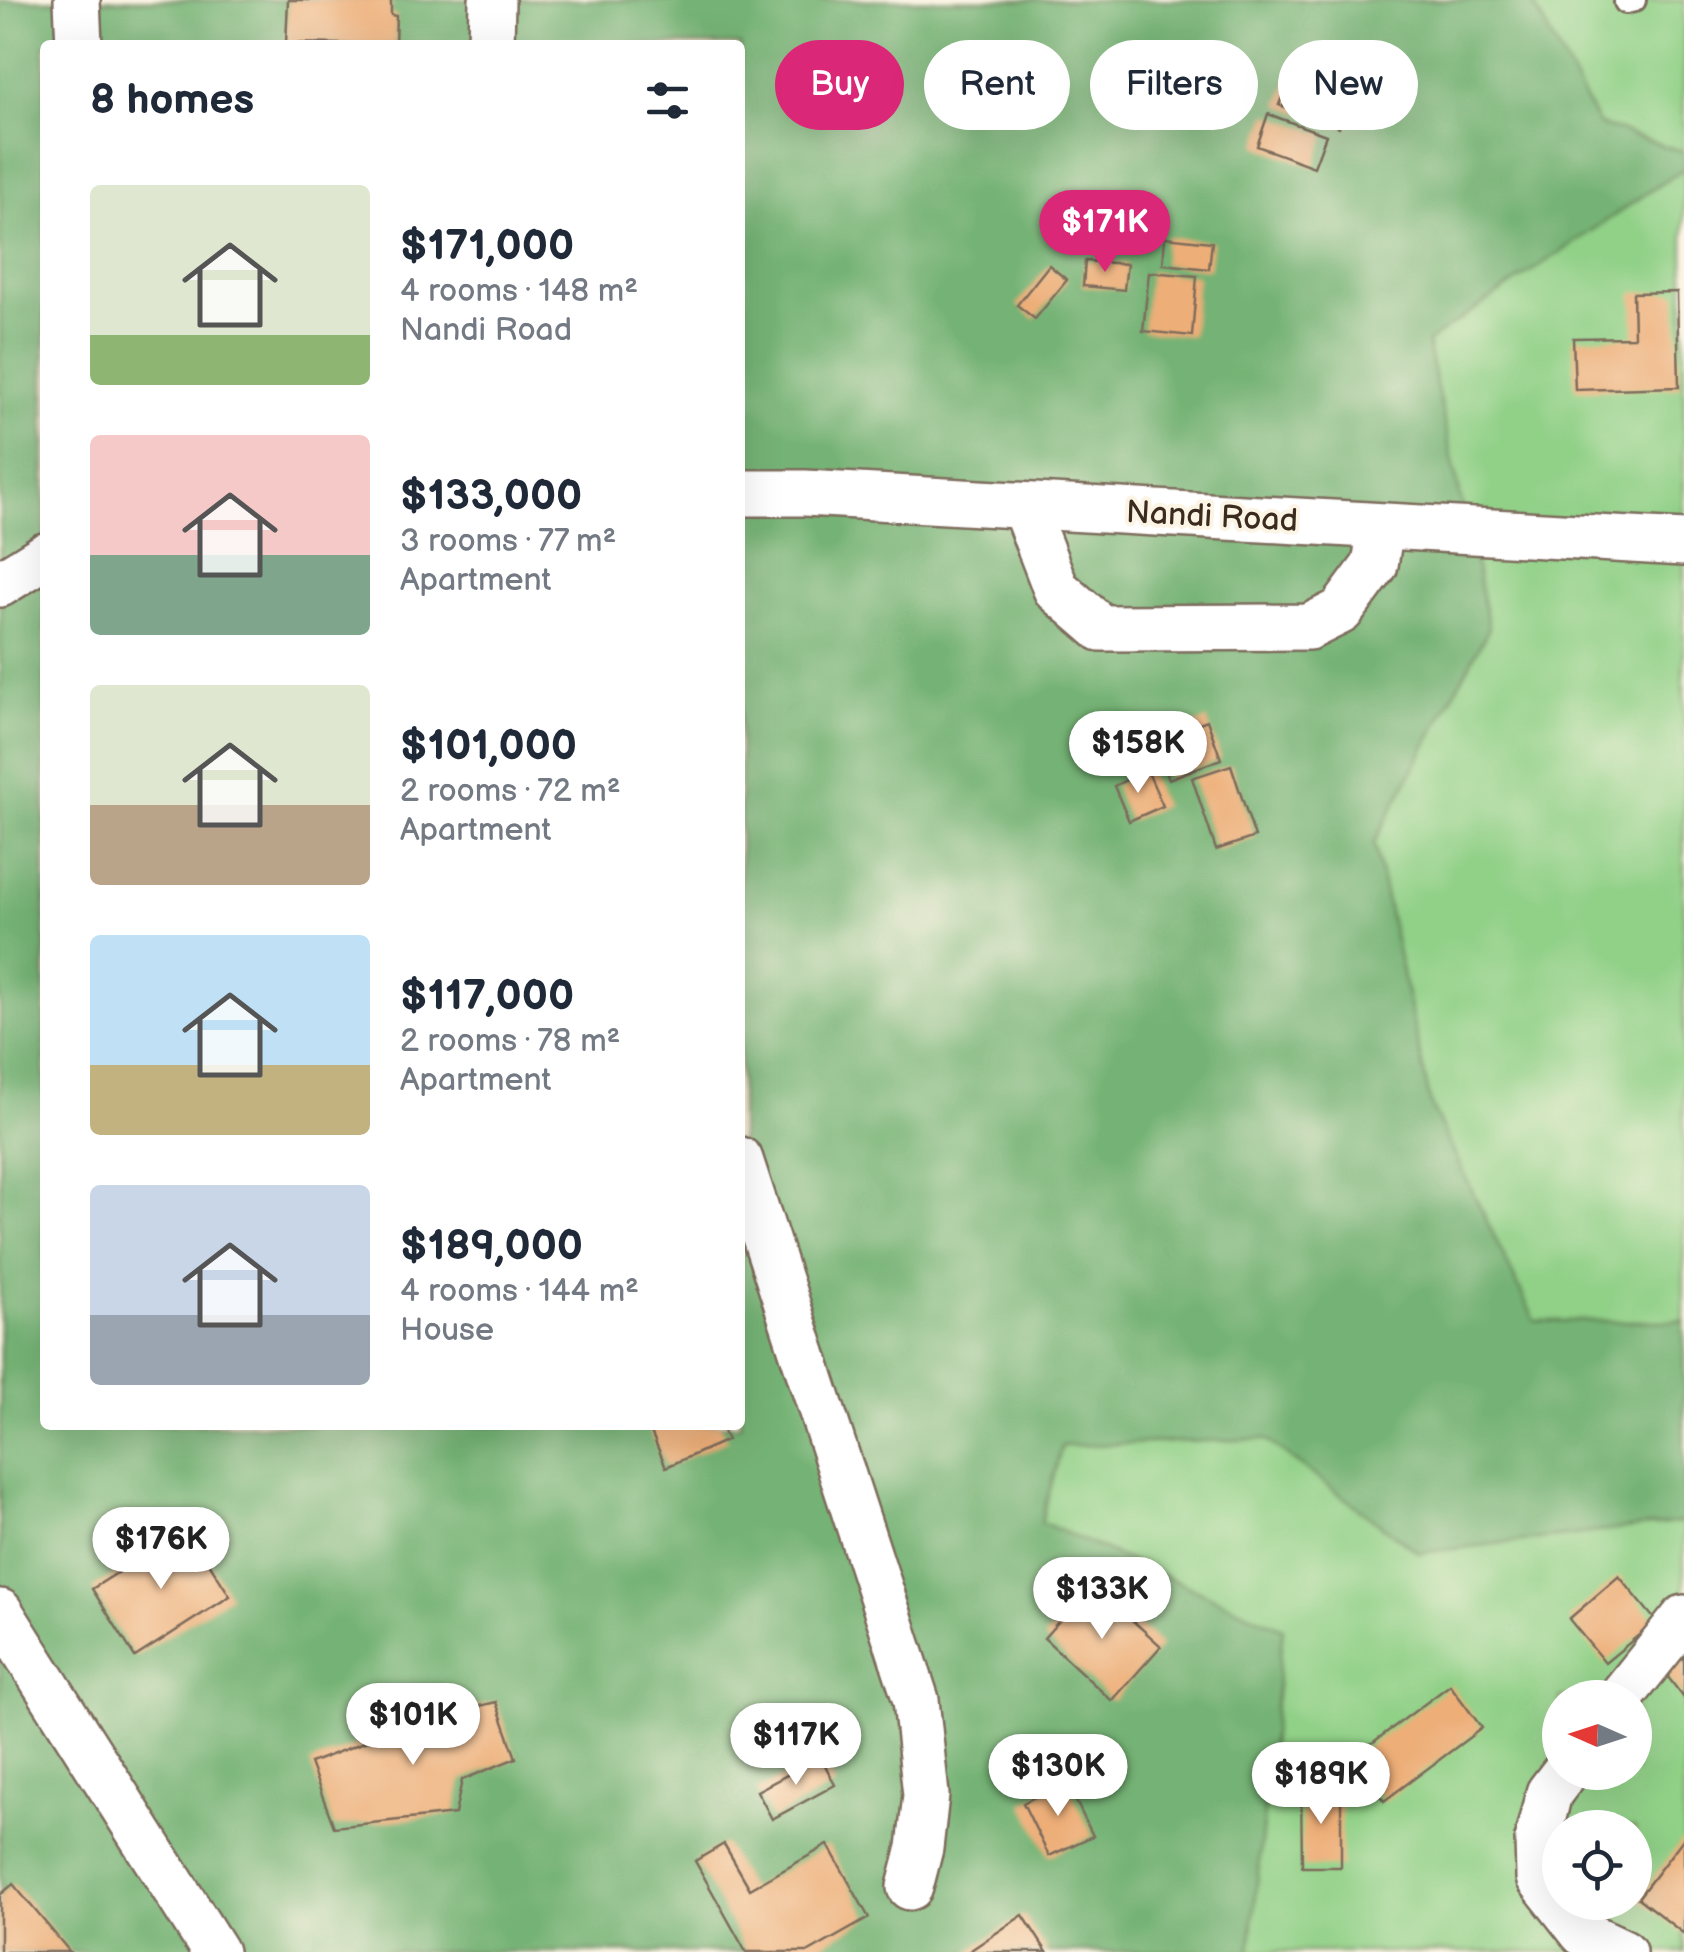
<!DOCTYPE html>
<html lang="en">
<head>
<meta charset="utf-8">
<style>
  :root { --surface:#fff; --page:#f2f2f3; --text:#1f2937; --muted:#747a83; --accent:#db2777 }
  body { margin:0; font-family:"Balsamiq Sans",sans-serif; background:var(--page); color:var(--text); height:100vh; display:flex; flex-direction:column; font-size:38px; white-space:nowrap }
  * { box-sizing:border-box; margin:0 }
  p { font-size:32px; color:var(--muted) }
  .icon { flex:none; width:55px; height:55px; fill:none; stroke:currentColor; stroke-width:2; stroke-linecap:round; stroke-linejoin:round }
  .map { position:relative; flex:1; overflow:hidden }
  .panel { position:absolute; left:40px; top:40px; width:705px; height:1390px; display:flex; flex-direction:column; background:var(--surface); border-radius:10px; box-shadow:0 10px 40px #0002 }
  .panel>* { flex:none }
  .top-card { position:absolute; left:775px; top:40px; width:758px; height:90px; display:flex; gap:20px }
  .needle { width:65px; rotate:273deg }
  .fabs { position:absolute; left:1542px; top:1680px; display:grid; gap:20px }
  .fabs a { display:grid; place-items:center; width:110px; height:110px; border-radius:50%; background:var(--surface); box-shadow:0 10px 40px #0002; font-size:50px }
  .price { position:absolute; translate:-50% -85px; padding:0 22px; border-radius:35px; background:#fff; color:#222; font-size:32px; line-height:65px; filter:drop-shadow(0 2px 5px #0008) }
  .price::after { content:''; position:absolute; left:50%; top:60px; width:30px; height:22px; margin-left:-15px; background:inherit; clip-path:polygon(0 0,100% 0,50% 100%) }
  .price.current { background:var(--accent); color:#fff }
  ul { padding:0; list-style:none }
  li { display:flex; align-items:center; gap:30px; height:250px; padding:0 50px }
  li span { display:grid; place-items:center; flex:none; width:280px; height:200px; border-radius:10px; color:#555 }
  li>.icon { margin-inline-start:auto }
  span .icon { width:120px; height:120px; fill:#fffc; stroke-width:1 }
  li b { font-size:42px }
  h2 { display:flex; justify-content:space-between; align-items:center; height:120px; padding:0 50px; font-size:42px }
  .tag { padding:0 35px; border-radius:45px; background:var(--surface); box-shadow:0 10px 40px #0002; font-size:35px; line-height:90px }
  .tag.current { background:var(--accent); color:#fff }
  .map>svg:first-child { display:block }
</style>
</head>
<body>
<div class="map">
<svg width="1684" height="1952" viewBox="0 0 1684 1952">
  <rect width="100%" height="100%" fill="#fcf5e5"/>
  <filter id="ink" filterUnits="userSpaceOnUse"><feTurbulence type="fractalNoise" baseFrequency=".01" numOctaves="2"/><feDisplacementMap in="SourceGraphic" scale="20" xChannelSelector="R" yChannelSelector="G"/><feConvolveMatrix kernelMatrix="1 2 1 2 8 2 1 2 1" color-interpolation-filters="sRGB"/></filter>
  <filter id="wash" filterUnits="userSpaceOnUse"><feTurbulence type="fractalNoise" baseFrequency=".0048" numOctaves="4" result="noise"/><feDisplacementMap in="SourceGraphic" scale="40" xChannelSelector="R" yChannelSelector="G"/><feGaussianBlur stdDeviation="2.25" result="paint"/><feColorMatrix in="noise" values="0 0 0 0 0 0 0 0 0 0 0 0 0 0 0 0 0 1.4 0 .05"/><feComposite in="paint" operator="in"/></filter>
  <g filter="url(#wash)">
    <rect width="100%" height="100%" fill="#f7e8d0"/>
    <path fill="#90d087" stroke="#667d52" stroke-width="2.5" fill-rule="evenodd" d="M0 0H1684V1952H0ZM45 45H740V1425H45ZM1560 1698H1635V1772H1560ZM1560 1828H1635V1902H1560Z"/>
    <path fill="#74b274" stroke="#586e49" stroke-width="2.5" fill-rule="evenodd" d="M0 0H1531L1598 124 1684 152V168L1427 342 1489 628 1374 843 1431 1105 1535 1321H1684V1522L1419 1553 1265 1439 1062 1446 1041 1522 1283 1628 1250 1952H0ZM45 45H740V1425H45Z"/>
    <g id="blocks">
      <g fill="#edae78">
        <path d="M288 0H391V15L396 16 395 45 286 43Z"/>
        <path d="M1289 78 1349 100 1339 127 1279 105Z"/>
        <path d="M1268 114 1326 135 1314 167 1257 146Z"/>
        <path d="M1165 237 1212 242 1209 269 1163 264Z"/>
        <path d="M1085 261 1127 264 1124 290 1083 286Z"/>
        <path d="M1049 265 1067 280 1035 319 1017 305Z"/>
        <path d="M1149 272 1197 276 1192 336 1143 331Z"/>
        <path d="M1677 292 1679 387 1575 390 1573 338 1634 337 1633 293Z"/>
        <path d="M1207 720 1221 759 1169 779 1154 740Z"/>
        <path d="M1231 765 1255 837 1216 850 1192 778Z"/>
        <path d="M1147 770 1163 806 1129 821 1114 786Z"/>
        <path d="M648 1425H720L727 1440 666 1467Z"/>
        <path d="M187 1528 230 1596 135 1657 92 1589Z"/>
        <path d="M1619 1576 1656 1621 1605 1663 1569 1619Z"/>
        <path d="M1092 1584 1161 1646 1112 1701 1044 1638Z"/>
        <path d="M1684 1650V1698L1661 1668Z"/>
        <path d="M1450 1685 1482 1728 1384 1801 1352 1758Z"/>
        <path d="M496 1702 516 1758 462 1780 455 1814 334 1827 310 1763 418 1721Z"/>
        <path d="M821 1757 835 1785 772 1819 757 1791Z"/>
        <path d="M1066 1781 1093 1836 1049 1856 1023 1803Z"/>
        <path d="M1341 1786V1867H1302L1301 1787Z"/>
        <path d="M1684 1838V1934L1638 1898Z"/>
        <path d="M724 1844 750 1889 828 1845 869 1918 809 1952H746L695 1861Z"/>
        <path d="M13 1884 70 1952H0V1895Z"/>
        <path d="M1023 1915 1047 1952H968Z"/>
      </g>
    </g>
  </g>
  <g filter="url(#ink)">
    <use href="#blocks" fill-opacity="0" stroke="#7d6c5c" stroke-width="2.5"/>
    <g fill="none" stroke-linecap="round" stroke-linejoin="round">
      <g stroke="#7d6c5c" stroke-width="28">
        <path id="lane" d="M1626 2 1634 0"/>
      </g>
      <g stroke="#7d6c5c" stroke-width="50">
        <g id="street">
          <path d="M77 0 79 45"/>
          <path d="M491 45 492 0"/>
          <path d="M740 493H805L1684 543"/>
          <path d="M1024 506 1056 589 1101 628 1309 627 1341 611 1375 565 1381 527"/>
          <path d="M0 584 45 556"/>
          <path d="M740 1160 916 1700 926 1795 920 1848 910 1887"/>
          <path d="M0 1612 215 1952"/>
          <path d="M1620 1698 1684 1618"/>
          <path d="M1565 1772 1549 1793 1538 1837 1539 1877 1583 1933 1623 1952"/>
        </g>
      </g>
      <use href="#lane" stroke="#fff" stroke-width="22"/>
      <use href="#street" stroke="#fff" stroke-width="45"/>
    </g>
  </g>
  <g text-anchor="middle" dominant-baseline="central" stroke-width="8" stroke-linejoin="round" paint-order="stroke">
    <g font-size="32" fill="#3b2a1e" stroke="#fcf5e5">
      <text transform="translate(1212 517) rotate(3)">Nandi Road</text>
    </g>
  </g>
</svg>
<div class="fabs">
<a><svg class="needle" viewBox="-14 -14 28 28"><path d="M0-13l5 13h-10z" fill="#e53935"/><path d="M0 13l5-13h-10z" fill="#747a83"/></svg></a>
<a><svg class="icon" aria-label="locate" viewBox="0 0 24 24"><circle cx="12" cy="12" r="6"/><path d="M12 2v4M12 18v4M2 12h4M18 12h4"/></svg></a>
</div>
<b class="price current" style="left:1105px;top:275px">$171K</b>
<b class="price" style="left:1138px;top:796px">$158K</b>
<b class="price" style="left:161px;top:1592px">$176K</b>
<b class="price" style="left:1102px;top:1642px">$133K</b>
<b class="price" style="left:413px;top:1768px">$101K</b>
<b class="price" style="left:796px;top:1788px">$117K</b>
<b class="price" style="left:1058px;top:1819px">$130K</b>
<b class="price" style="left:1321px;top:1827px">$189K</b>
<div class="top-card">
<a class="tag current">Buy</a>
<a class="tag">Rent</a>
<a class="tag">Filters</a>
<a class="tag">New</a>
</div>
<section class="panel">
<h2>8 homes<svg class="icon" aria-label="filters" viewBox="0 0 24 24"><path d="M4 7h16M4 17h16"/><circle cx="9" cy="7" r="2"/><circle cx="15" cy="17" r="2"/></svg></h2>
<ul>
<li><span style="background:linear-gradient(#dfe7d0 75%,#8fb573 0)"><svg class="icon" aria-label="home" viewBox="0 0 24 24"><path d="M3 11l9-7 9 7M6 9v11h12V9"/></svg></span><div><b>$171,000</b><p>4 rooms · 148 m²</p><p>Nandi Road</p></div></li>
<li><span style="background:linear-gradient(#f6c9c9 60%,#7fa58c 0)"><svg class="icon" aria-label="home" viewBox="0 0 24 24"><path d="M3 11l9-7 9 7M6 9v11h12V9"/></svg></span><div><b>$133,000</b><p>3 rooms · 77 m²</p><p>Apartment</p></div></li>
<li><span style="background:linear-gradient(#dfe7d0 60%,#b9a48a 0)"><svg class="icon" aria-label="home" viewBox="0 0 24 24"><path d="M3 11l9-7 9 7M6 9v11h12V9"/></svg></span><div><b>$101,000</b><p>2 rooms · 72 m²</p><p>Apartment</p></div></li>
<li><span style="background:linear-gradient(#bfe0f5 65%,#c2b280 0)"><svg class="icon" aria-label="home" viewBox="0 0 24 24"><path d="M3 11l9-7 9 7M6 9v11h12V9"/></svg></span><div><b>$117,000</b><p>2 rooms · 78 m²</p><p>Apartment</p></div></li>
<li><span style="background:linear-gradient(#c9d6e8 65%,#9aa5b1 0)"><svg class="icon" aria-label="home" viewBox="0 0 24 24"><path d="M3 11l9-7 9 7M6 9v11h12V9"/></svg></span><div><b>$189,000</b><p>4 rooms · 144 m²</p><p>House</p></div></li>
</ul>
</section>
</div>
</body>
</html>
